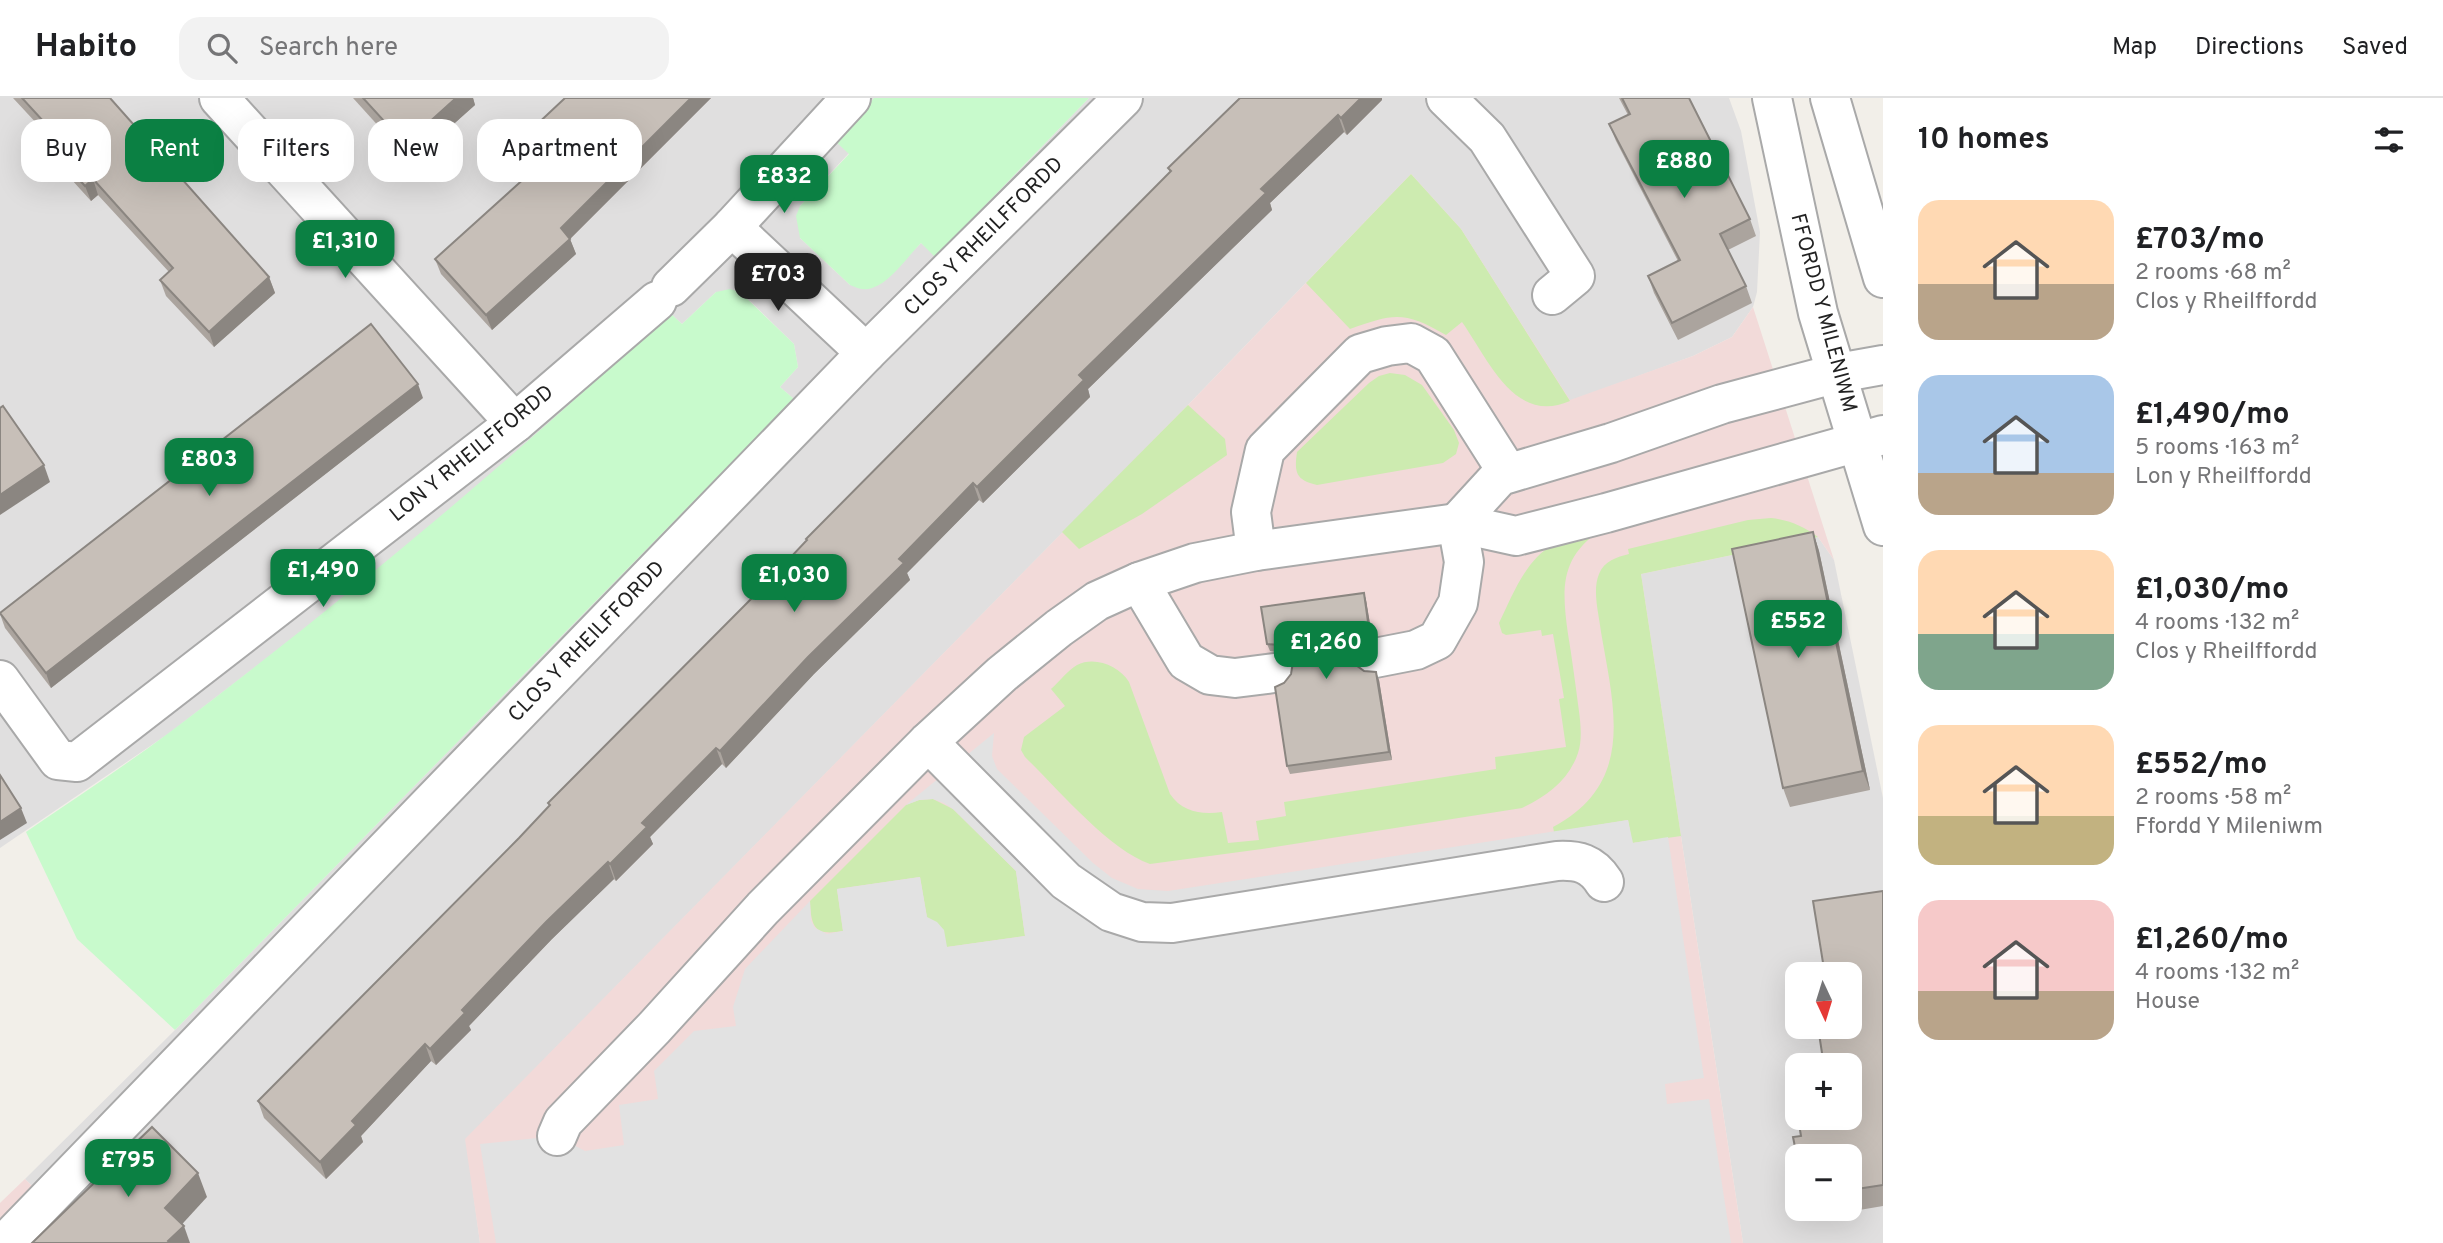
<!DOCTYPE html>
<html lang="en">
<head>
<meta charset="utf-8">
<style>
  :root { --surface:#fff; --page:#f2f2f2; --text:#202124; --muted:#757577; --line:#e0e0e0; --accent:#0b8043 }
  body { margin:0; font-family:Overpass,sans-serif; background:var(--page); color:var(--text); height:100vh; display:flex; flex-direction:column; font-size:26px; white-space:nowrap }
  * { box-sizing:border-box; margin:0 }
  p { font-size:23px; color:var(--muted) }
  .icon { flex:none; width:38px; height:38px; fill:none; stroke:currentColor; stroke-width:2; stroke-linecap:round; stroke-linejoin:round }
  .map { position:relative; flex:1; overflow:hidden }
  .drawer { display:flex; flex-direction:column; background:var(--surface); width:560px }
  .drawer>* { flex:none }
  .top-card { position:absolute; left:21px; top:21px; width:665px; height:63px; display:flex; gap:14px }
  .needle { width:46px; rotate:176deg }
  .fabs { position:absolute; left:1785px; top:864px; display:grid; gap:14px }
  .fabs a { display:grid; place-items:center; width:77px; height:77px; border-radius:14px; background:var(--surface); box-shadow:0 7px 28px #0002; font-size:35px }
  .price { position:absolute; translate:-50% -60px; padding:0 16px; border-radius:14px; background:var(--accent); color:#fff; font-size:23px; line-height:46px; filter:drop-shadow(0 2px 4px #0008) }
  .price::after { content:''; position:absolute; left:50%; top:42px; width:21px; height:16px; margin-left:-10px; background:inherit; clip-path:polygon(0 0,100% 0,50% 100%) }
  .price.on { background:#222; color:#fff }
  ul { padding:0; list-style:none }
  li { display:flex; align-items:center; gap:21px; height:175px; padding:0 35px }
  li span { display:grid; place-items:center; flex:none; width:196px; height:140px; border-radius:21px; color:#555 }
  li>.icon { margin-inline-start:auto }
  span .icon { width:84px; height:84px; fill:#fffc; stroke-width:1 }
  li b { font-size:30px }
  h2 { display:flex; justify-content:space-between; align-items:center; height:84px; padding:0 35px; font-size:30px }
  .pill { padding:0 24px; border-radius:21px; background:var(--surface); box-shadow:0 7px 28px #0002; font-size:24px; line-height:63px }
  .pill.on { background:var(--accent); color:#fff }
  header { display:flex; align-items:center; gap:42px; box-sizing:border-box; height:98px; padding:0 35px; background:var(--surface); border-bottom:2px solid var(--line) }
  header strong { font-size:33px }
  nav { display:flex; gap:38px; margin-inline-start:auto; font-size:24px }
  .search { width:490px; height:63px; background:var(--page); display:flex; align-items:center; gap:18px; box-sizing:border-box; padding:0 24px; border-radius:21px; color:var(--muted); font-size:26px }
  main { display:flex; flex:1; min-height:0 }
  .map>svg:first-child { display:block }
</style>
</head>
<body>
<header>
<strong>Habito</strong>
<div class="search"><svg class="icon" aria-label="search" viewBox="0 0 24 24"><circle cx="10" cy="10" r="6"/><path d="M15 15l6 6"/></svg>Search here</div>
<nav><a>Map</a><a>Directions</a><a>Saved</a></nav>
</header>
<main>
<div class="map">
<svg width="1883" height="1145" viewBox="0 0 1883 1145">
  <rect width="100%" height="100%" fill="#f2efe9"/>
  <g fill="#e0dfdf" fill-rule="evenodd">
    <path d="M0 0H874L835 43 849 55 800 108V140L850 187 885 182 921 145 936 158 1089 0H1729L1741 33 1760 134 1757 194 1753 209 1732 239 1693 258 1570 303 1461 131 1411 76 1188 307 466 1041 480 1145H89L25 1081 175 932 794 301 780 289 798 269 794 246 750 203 716 194 682 226 670 215 520 352 423 435 306 530 168 636 0 750Z"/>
    <path d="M1818 439 1834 462 1883 700V1145H1743L1641 476ZM1797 877H1850V929H1797ZM1797 968H1850V1020H1797ZM1797 1059H1850V1111H1797Z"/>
  </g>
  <g fill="#f2dad9">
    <path d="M1411 76 1461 131 1570 302 1693 258 1732 239 1753 209 1834 462 1818 439 1641 476 1743 1145H480L465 1041 1188 307Z"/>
    <path d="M25 1081 89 1145H0V1105Z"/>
  </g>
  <g fill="#cdebb0">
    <path d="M1411 76 1461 131 1570 303C1514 327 1489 262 1462 224L1446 237C1405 213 1394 215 1350 231L1306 185Z"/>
    <path d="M1390 275 1405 277 1422 287 1454 332 1459 345 1456 356 1443 365 1317 387C1296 382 1294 375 1297 354L1369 285 1379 278Z"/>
    <path d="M1188 307 1225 341 1227 357 1142 416 1079 451 1062 434Z"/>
    <path d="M1771 420C1789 422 1803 428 1818 439L1641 476 1681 738 1632 745 1628 722 1554 734 1553 729C1636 685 1614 610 1601 534 1599 516 1592 493 1599 476 1604 463 1617 459 1629 456L1628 451 1748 422Z"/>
    <path d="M1601 432C1559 460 1562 492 1568 536 1572 560 1575 583 1578 606 1580 620 1583 641 1578 655 1569 682 1547 698 1522 710L1262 751 1150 766C1109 752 1057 690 1025 659L1021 652 1024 639 1065 608 1051 591C1059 584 1068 572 1077 567 1095 558 1119 568 1129 584L1170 696C1182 714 1202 717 1222 714L1228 745 1259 742 1256 723 1286 718 1284 704 1496 671 1495 659 1566 649 1559 601 1564 600 1553 536 1542 538 1541 532 1506 537 1502 535 1499 525C1513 497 1525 462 1554 446 1567 438 1586 436 1601 432Z"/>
    <path d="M933 701 953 711 1016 773 1025 838 947 849 927 820 920 779 837 791 843 833C815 838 811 830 810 803L906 707 919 702Z"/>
  </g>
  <g fill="#c8facc">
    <path d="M874 0H1089L935 159 921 145C907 159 891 184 872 190 864 193 857 190 850 187L800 140 796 118 800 108 849 56 835 43Z"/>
    <path d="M730 191 740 194 794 246 798 269 780 289 794 301 175 932 77 841 26 734C74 701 123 669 170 634 344 503 510 363 670 215L682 226 716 194Z"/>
  </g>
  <path fill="#e2e2e2" d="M994 635 992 658 997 671 1093 765 1112 780 1138 791 1168 793 1628 722 1633 745 1668 739 1704 980 1665 986 1667 1006 1709 1001 1731 1145H496L480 1046 557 1038 585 1053 624 1047 619 1007 658 1001 654 973 694 933 736 928 733 909 745 871 810 803 811 823 815 830 827 836 843 833 837 791 920 779 927 819 937 824 944 832 947 849 1025 838 1016 773 953 711 944 705 933 701 919 702 906 707Z"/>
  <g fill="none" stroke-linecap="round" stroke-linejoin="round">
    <g stroke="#a9a9a9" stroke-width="42">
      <g id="minor">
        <path d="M219 0 515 325"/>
        <path d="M1446 0 1487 40 1575 178 1552 197"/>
        <path d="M1772 0 1818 215 1883 428"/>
        <path d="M1830 0 1883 180"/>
        <path d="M732 129 866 255"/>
        <path d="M671 189 732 129 851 0"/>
        <path d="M1457 425 1500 378 1611 345 1722 306 1838 275 1883 267"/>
        <path d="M1256 453 1251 414 1265 352 1360 256 1387 248 1411 245 1433 257 1508 375"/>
        <path d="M1139 484 1186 563 1210 577 1235 580 1274 575"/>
        <path d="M1375 560 1416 552 1437 542 1458 505 1464 464 1457 425"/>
        <path d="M0 582 58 662 77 664 515 325 657 203"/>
        <path d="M928 644 1066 783 1111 814 1142 824 1172 825 1557 763C1578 762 1592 765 1604 784"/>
        <path d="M557 1038 563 1024 654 930 763 810 928 644 1002 576 1059 530 1097 503 1139 484 1195 465 1256 453 1457 425 1516 438 1606 415 1883 337"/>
        <path d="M5 1145 866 255 1123 0"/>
      </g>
    </g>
    <use href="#minor" stroke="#fff" stroke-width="38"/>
  </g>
  <g fill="#aba49e">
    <path d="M13 0H110L269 179 275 195 214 249 166 198 160 182 169 174 98 97 91 103 41 48 35 32 39 28Z"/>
    <path d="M353 0H473L475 7 411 64Z"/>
    <path d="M565 0H711L570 141 576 156 492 232 441 176 435 161 532 73 521 62 515 47Z"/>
    <path d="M1619 0H1689L1750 121 1756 138 1728 152 1746 188 1752 205 1678 242 1654 195 1648 178 1678 163 1616 43 1609 26 1628 17Z"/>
    <path d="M1382 2 1347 37 1344 34 1270 105 1272 112 1088 291 1090 299 983 405 979 402 907 475 910 482 814 576 726 670 722 666 650 739 653 746 616 783 614 781 552 841 469 928 471 932 436 967 431 963 361 1038 363 1044 326 1081 264 1020 258 1003 519 740 549 708 548 705 756 496 807 443 806 441 1170 74 1168 70Z"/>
    <path d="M423 300 51 590 5 530 0 516Z"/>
    <path d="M1813 434 1819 453 1870 692 1790 709 1783 690Z"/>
    <path d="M1364 495 1366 502 1372 538 1360 544 1354 554V562L1356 567 1379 582 1392 662 1290 676 1287 668 1291 576 1293 565 1291 561 1283 555 1270 553 1267 546Z"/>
    <path d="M1883 793V1108L1812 1120 1809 1111H1850V929Z"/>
  </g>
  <g fill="#8b8681">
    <path d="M456 0H473L475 7 411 64 405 46Z"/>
    <path d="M691 0H711L566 145 561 130Z"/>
    <path d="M1361 0H1382V2L1347 37 1341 20Z"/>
    <path d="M1338 17 1344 34 1270 105 1272 112 1088 291 1090 299 983 405 977 389 1079 277 1261 91Z"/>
    <path d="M93 81 98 97 91 103 85 88Z"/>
    <path d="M570 141 576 156 492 232 486 217Z"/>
    <path d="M269 179 275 195 214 249 209 234Z"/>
    <path d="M418 286 423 300 51 590 46 575Z"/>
    <path d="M44 367 50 384 0 417V397Z"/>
    <path d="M973 385 979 402 907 475 910 482 814 576 726 670 720 653 899 461Z"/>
    <path d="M1813 434 1819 453 1870 692 1863 673Z"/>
    <path d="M1364 495 1366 502 1372 538 1369 531Z"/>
    <path d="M1357 536 1360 544 1354 554 1353 564 1351 556V546Z"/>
    <path d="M1376 574 1379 582 1392 662 1389 654Z"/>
    <path d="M716 650 722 666 650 739 653 746 616 783 610 766 642 725Z"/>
    <path d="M21 710 27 725 0 742V724Z"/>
    <path d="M608 764 614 781 552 841 469 928 471 932 436 967 430 951 462 912 546 824Z"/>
    <path d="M425 946 431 963 361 1038 363 1044 326 1081 320 1064 352 1023Z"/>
    <path d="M198 1075 207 1099 174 1135 165 1110Z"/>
    <path d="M184 1128 190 1145H169L168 1143Z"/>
  </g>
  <g fill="#c7bfb8" stroke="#8b8681" stroke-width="2">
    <path d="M22 0H110L269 179 209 234 160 182 173 170 93 81 85 88 35 32 44 24Z"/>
    <path d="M363 0H456L405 46Z"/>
    <path d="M565 0H691L561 130 570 141 486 217 435 161 537 69 515 47Z"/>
    <path d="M1240 0H1361L1341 20 1338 17 1261 91 1266 95 1079 277 1084 282 977 389 973 385 899 461 904 465 808 559 720 653 716 650 642 725 647 729 610 766 608 764 546 824 462 912 465 915 430 951 425 946 352 1023 356 1027 320 1064 258 1003 519 740 550 707 548 705 756 496 807 442 806 441 1171 73 1168 70Z"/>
    <path d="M1622 0H1689L1750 121 1720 136 1746 188 1672 225 1648 178 1680 162 1609 26 1630 16Z"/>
    <path d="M371 226 418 286 46 575 0 515Z"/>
    <path d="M3 308 44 367 0 397V310Z"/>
    <path d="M1813 434 1863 673 1783 690 1732 451Z"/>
    <path d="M1364 495 1369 531 1357 536 1351 546V556L1356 567 1364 573 1376 574 1389 654 1287 668 1275 589 1284 585 1291 576 1293 564 1288 553 1280 547 1267 546 1261 509Z"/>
    <path d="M0 677 21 710 0 724Z"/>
    <path d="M1883 793V1087L1850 1092V1059H1797L1793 1039 1801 1038 1798 1020H1850V968H1824L1818 929H1850V877H1825L1813 803Z"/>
    <path d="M152 1029 198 1075 165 1110 184 1128 168 1143 170 1145H32Z"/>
  </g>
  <g text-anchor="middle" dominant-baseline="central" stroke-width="6" stroke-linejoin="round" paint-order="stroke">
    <g font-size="21" fill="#222" stroke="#fff">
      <text transform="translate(984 139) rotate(-45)">CLOS Y RHEILFFORDD</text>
      <text transform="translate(1823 215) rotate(75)">FFORDD Y MILENIWM</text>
      <text transform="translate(472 356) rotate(-39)">LON Y RHEILFFORDD</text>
      <text transform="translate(587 544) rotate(-46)">CLOS Y RHEILFFORDD</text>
    </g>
  </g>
</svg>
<div class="fabs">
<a><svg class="needle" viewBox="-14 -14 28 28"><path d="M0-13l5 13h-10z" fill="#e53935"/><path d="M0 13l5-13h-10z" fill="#757577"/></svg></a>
<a>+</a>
<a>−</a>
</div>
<b class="price" style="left:1684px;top:102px">£880</b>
<b class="price" style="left:784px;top:117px">£832</b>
<b class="price" style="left:345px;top:182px">£1,310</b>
<b class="price on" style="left:778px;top:215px">£703</b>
<b class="price" style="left:209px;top:400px">£803</b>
<b class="price" style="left:323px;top:511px">£1,490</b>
<b class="price" style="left:794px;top:516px">£1,030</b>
<b class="price" style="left:1798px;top:562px">£552</b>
<b class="price" style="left:1326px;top:583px">£1,260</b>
<b class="price" style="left:128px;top:1101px">£795</b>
<div class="top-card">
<a class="pill">Buy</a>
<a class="pill on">Rent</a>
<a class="pill">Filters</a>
<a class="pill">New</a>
<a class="pill">Apartment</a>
</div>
</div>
<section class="drawer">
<h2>10 homes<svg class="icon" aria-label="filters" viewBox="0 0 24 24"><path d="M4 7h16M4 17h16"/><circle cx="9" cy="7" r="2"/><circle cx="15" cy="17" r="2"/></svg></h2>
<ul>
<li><span style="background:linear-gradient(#ffd9b3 60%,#b9a48a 0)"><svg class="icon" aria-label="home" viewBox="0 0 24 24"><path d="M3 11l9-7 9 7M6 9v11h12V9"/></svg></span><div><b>£703/mo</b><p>2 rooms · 68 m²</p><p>Clos y Rheilffordd</p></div></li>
<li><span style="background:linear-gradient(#a9c7e8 70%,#b9a48a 0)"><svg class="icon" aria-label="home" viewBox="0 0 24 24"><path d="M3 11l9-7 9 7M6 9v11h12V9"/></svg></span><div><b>£1,490/mo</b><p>5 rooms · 163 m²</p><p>Lon y Rheilffordd</p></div></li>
<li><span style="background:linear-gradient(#ffd9b3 60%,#7fa58c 0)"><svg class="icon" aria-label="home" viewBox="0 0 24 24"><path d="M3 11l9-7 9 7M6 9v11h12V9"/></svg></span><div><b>£1,030/mo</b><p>4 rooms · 132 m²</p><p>Clos y Rheilffordd</p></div></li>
<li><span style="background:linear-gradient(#ffd9b3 65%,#c2b280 0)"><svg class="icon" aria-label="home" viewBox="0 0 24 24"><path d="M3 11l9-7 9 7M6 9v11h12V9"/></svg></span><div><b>£552/mo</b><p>2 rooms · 58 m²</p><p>Ffordd Y Mileniwm</p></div></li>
<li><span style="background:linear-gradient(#f6c9c9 65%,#b9a48a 0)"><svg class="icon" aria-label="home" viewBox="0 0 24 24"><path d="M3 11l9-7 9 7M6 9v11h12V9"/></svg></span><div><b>£1,260/mo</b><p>4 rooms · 132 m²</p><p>House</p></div></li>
</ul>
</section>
</main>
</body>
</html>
